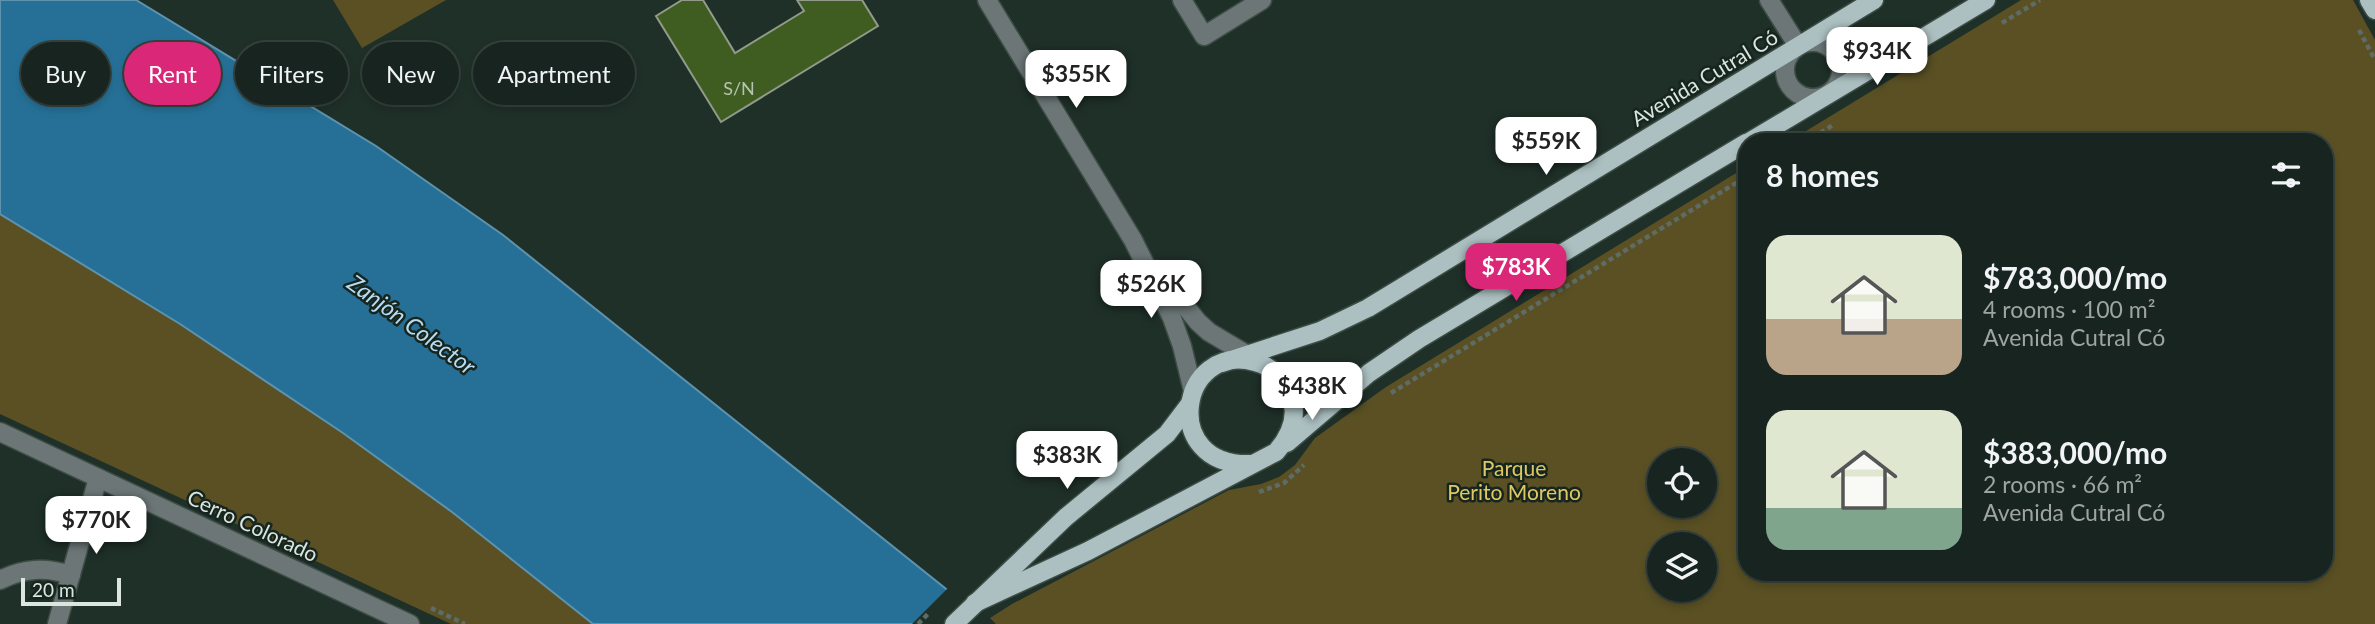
<!DOCTYPE html>
<html lang="en">
<head>
<meta charset="utf-8">
<style>
  :root { --surface:#17241f; --page:#24302c; --text:#f1f3f6; --muted:#9ea4a4; --line:#36413d; --accent:#db2777 }
  body { margin:0; font-family:Lato,sans-serif; background:var(--page); color:var(--text); height:100vh; display:flex; flex-direction:column; font-size:26px; white-space:nowrap }
  * { box-sizing:border-box; margin:0 }
  p { font-size:23px; color:var(--muted) }
  .icon { flex:none; width:38px; height:38px; fill:none; stroke:currentColor; stroke-width:2; stroke-linecap:round; stroke-linejoin:round }
  .map { position:relative; flex:1; overflow:hidden }
  .drawer { position:absolute; left:1738px; top:133px; width:595px; height:448px; display:flex; flex-direction:column; background:var(--surface); border-radius:28px; box-shadow:0 4px 10px #0003,0 0 0 2px var(--line) }
  .drawer>* { flex:none }
  .guide { position:absolute; left:21px; top:42px; width:665px; height:63px; display:flex; gap:14px }
  .fabs { position:absolute; left:1647px; top:448px; display:grid; gap:14px }
  .fabs a { display:grid; place-items:center; width:70px; height:70px; border-radius:50%; background:var(--surface); box-shadow:0 4px 10px #0003,0 0 0 2px var(--line); font-size:35px }
  .scale { position:absolute; left:21px; bottom:18px; width:100px; box-sizing:border-box; padding-left:7px; border:4px solid #dce6e1; border-top:0; font-size:19px; line-height:24px; white-space:nowrap; color:#dce6e1; -webkit-text-stroke:5px #16261f; paint-order:stroke }
  .price { position:absolute; translate:-50% -60px; padding:0 16px; border-radius:14px; background:#fff; color:#222; font-size:23px; line-height:46px; filter:drop-shadow(0 2px 4px #0008) }
  .price::after { content:''; position:absolute; left:50%; top:42px; width:21px; height:16px; margin-left:-10px; background:inherit; clip-path:polygon(0 0,100% 0,50% 100%) }
  .price.active { background:var(--accent); color:#fff }
  ul { padding:0; list-style:none }
  li { display:flex; align-items:center; gap:21px; height:175px; padding:0 28px }
  li span { display:grid; place-items:center; flex:none; width:196px; height:140px; border-radius:21px; color:#555 }
  li>.icon { margin-inline-start:auto }
  span .icon { width:84px; height:84px; fill:#fffc; stroke-width:1 }
  li b { font-size:30px }
  h2 { display:flex; justify-content:space-between; align-items:center; height:84px; padding:0 28px; font-size:30px }
  .chip { padding:0 24px; border-radius:32px; background:var(--surface); box-shadow:0 4px 10px #0003,0 0 0 2px var(--line); font-size:24px; line-height:63px }
  .chip.active { background:var(--accent); color:#fff }
  .map>svg:first-child { display:block }
</style>
</head>
<body>
<div class="map">
<svg width="2375" height="624" viewBox="0 0 2375 624">
  <rect width="100%" height="100%" fill="#1f3029"/>
  <g fill="#5a5024" fill-rule="evenodd">
    <path d="M333 0H446L362 48Z"/>
    <path d="M2021 0H2353L2375 40V624H996L990 618 1012 604 1229 490 1261 484 1279 477 1295 465 1315 438 1386 387 1746 167V572H2324V142H1788ZM1659 460H1704V506H1659ZM1659 544H1704V590H1659Z"/>
    <path d="M0 214C154 307 309 402 452 512 500 548 546 587 593 624H451L0 414Z"/>
  </g>
  <path fill="#267097" stroke="#5d93ad" stroke-width="2" d="M0 0H136L376 146 503 235 990 624H593L452 512 343 433 180 324 0 214Z"/>
  <path fill="#1f3029" d="M949 587 992 621 994 624H912Z"/>
  <path fill="#3f5d21" stroke="#929b8b" stroke-width="2" d="M682 0H703L735 53 804 11 797 0H862L878 26 721 122 656 16Z"/>
  <g fill="none" stroke-linecap="round" stroke-linejoin="round">
    <g stroke="#3d4d46" stroke-width="21">
      <g id="minor">
        <path d="M987 0 1133 240 1172 318 1182 346 1193 391"/>
        <path d="M1182 0 1204 36 1262 0"/>
        <path d="M1769 0 1798 46"/>
        <circle cx="1813" cy="70" r="28"/>
        <path d="M1156 270 1198 322 1209 332 1256 360"/>
        <path d="M0 432 410 624"/>
        <path d="M0 580C24 568 45 567 71 575"/>
        <path d="M57 624 98 478"/>
      </g>
    </g>
    <g stroke="#3d4d46" stroke-width="21">
      <g id="major">
        <path d="M2369 0 2375 10"/>
        <path d="M1749 142 1986 0"/>
        <path d="M1222 363 1320 331 1368 308 1874 0"/>
        <path d="M1287 443 1369 373 1419 339 1746 143"/>
        <path d="M975 603 1088 551 1276 452C1291 435 1299 415 1290 393 1283 378 1271 366 1255 362 1179 341 1159 467 1250 464"/>
        <path d="M954 624 1066 517 1167 434 1189 405"/>
      </g>
    </g>
    <g stroke="#5e6c66" stroke-width="4.5" stroke-dasharray="5 3.5" stroke-linecap="butt">
      <path d="M2002 23 2040 0"/>
      <path d="M2359 30 2375 60"/>
      <path d="M1806 142 1833 125"/>
      <path d="M1391 393 1746 177"/>
      <path d="M1259 492 1284 483 1304 465"/>
      <path d="M431 608 465 624"/>
      <path d="M918 624 929 613"/>
    </g>
    <use href="#minor" stroke="#6c7676" stroke-width="18"/>
    <use href="#major" stroke="#acc0c1" stroke-width="18"/>
  </g>
  <g text-anchor="middle" dominant-baseline="central" stroke-width="5" stroke-linejoin="round" paint-order="stroke">
    <g font-size="18" fill="#b5c4b1">
      <text x="739" y="88">S/N</text>
    </g>
    <g font-size="21" fill="#dce6e1" stroke="#16261f">
      <text transform="translate(1704 77) rotate(-31)">Avenida Cutral Có</text>
      <text transform="translate(253 525) rotate(25)">Cerro Colorado</text>
    </g>
    <g font-size="21" fill="#dfc863" stroke="#16261f">
      <text x="1514" y="467">Parque<tspan x="1514" dy="24">Perito Moreno</tspan></text>
    </g>
    <g font-size="23" font-style="italic" fill="#b8dcf3" stroke="#16261f">
      <text transform="translate(412 324) rotate(36)">Zanjón Colector</text>
    </g>
  </g>
</svg>
<div class="fabs">
<a><svg class="icon" aria-label="locate" viewBox="0 0 24 24"><circle cx="12" cy="12" r="6"/><path d="M12 2v4M12 18v4M2 12h4M18 12h4"/></svg></a>
<a><svg class="icon" aria-label="layers" viewBox="0 0 24 24"><path d="M12 4l9 5-9 5-9-5zM3 14l9 5 9-5"/></svg></a>
</div>
<div class="scale">20 m</div>
<b class="price" style="left:1877px;top:87px">$934K</b>
<b class="price" style="left:1076px;top:110px">$355K</b>
<b class="price" style="left:1546px;top:177px">$559K</b>
<b class="price active" style="left:1516px;top:303px">$783K</b>
<b class="price" style="left:1151px;top:320px">$526K</b>
<b class="price" style="left:1312px;top:422px">$438K</b>
<b class="price" style="left:1067px;top:491px">$383K</b>
<b class="price" style="left:96px;top:556px">$770K</b>
<div class="guide">
<a class="chip">Buy</a>
<a class="chip active">Rent</a>
<a class="chip">Filters</a>
<a class="chip">New</a>
<a class="chip">Apartment</a>
</div>
<section class="drawer">
<h2>8 homes<svg class="icon" aria-label="filters" viewBox="0 0 24 24"><path d="M4 7h16M4 17h16"/><circle cx="9" cy="7" r="2"/><circle cx="15" cy="17" r="2"/></svg></h2>
<ul>
<li><span style="background:linear-gradient(#dfe7d0 60%,#b9a48a 0)"><svg class="icon" aria-label="home" viewBox="0 0 24 24"><path d="M3 11l9-7 9 7M6 9v11h12V9"/></svg></span><div><b>$783,000/mo</b><p>4 rooms · 100 m²</p><p>Avenida Cutral Có</p></div></li>
<li><span style="background:linear-gradient(#dfe7d0 70%,#7fa58c 0)"><svg class="icon" aria-label="home" viewBox="0 0 24 24"><path d="M3 11l9-7 9 7M6 9v11h12V9"/></svg></span><div><b>$383,000/mo</b><p>2 rooms · 66 m²</p><p>Avenida Cutral Có</p></div></li>
</ul>
</section>
</div>
</body>
</html>
